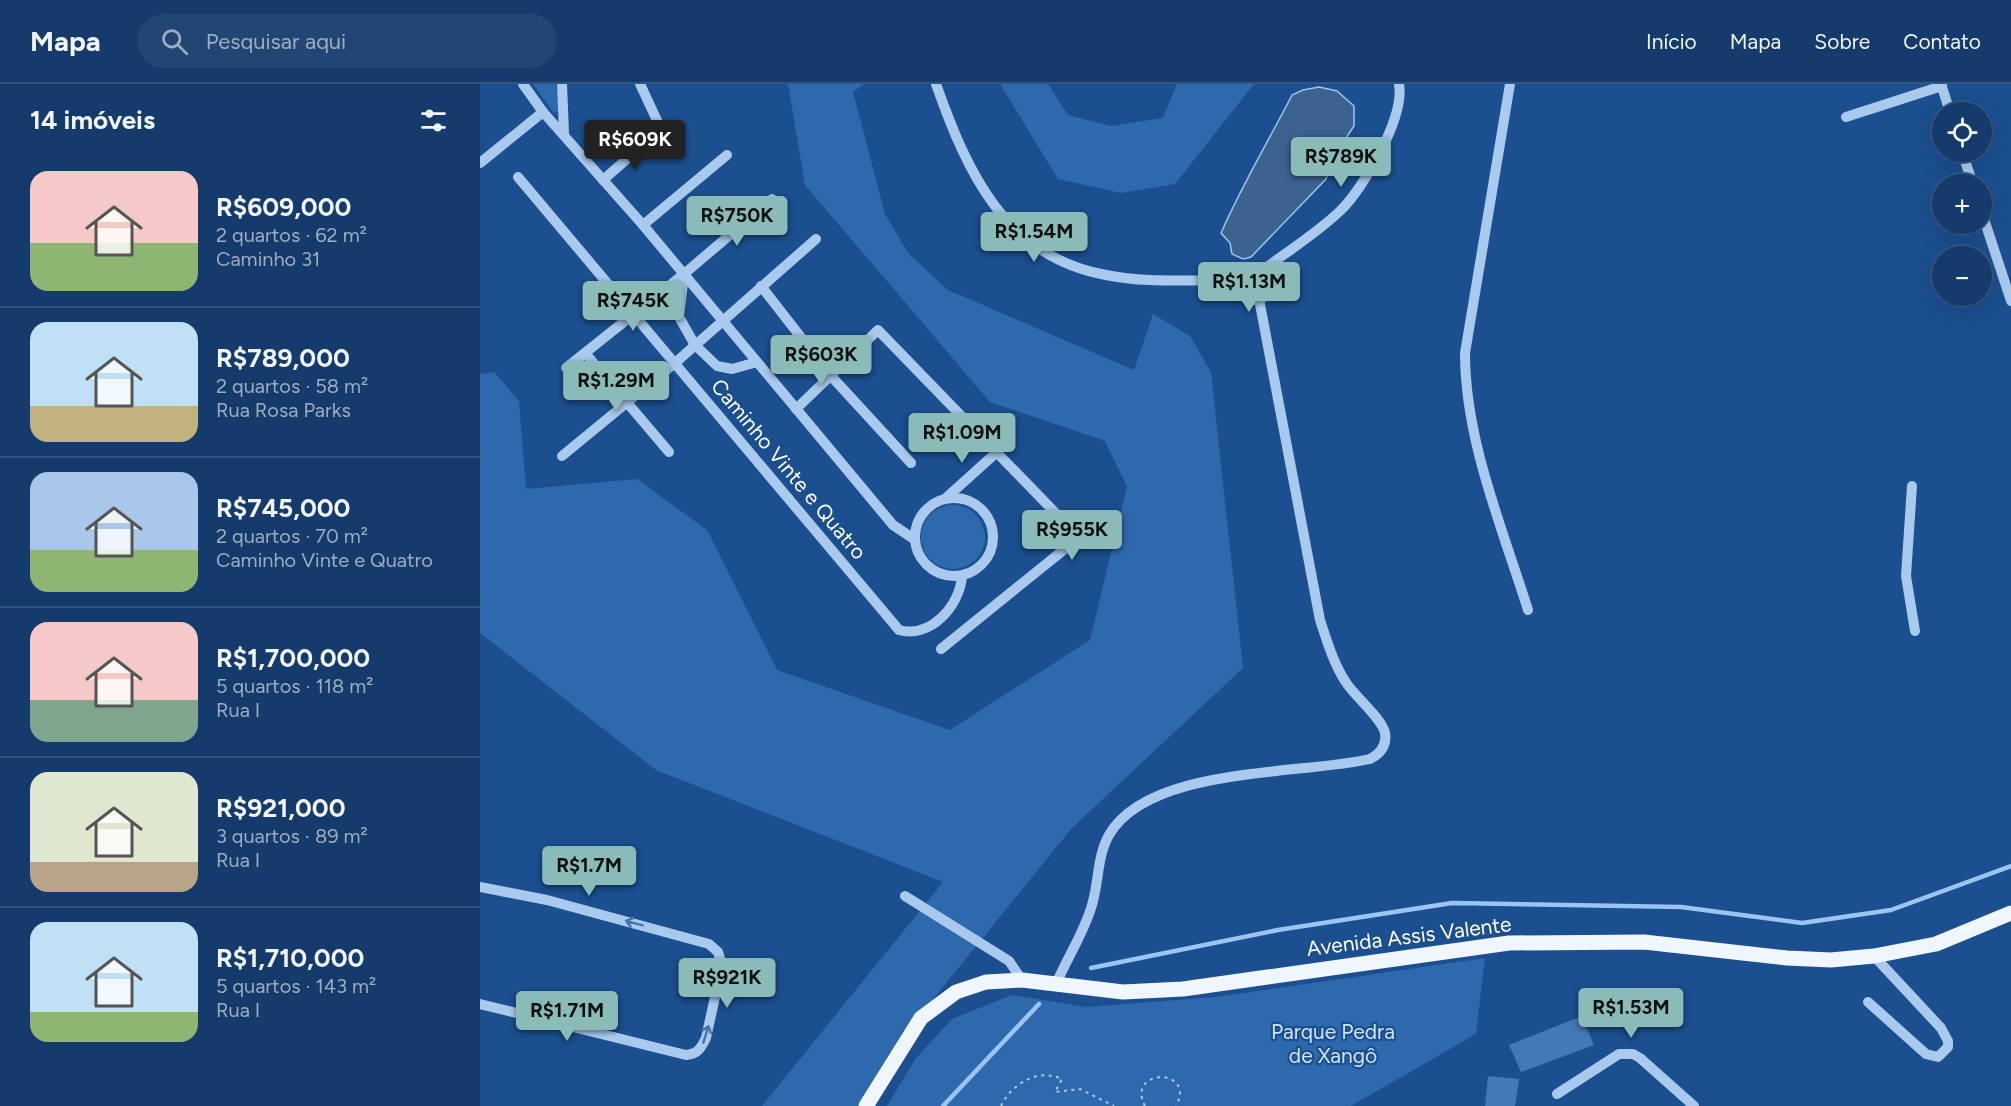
<!DOCTYPE html>
<html lang="pt">
<head>
<meta charset="utf-8">
<style>
  :root { --surface:#143b6b; --page:#214673; --text:#f1f3f6; --muted:#9dadc1; --line:#33557e; --accent:#8bbbb9 }
  body { margin:0; font-family:Figtree,sans-serif; background:var(--page); color:var(--text); height:100vh; display:flex; flex-direction:column; font-size:22px; white-space:nowrap }
  * { box-sizing:border-box; margin:0 }
  p { font-size:20px; color:var(--muted) }
  .icon { flex:none; width:33px; height:33px; fill:none; stroke:currentColor; stroke-width:2; stroke-linecap:round; stroke-linejoin:round }
  .map { position:relative; flex:1; overflow:hidden }
  .sheet { display:flex; flex-direction:column; background:var(--surface); width:480px }
  .sheet>* { flex:none }
  .buttons { position:absolute; left:1452px; top:18px; display:grid; gap:12px }
  .buttons a { display:grid; place-items:center; width:60px; height:60px; border-radius:50%; background:var(--surface); box-shadow:0 6px 24px #0002,0 0 0 2px var(--line); font-size:30px }
  .price { position:absolute; translate:-50% -51px; padding:0 14px; border-radius:6px; background:var(--accent); color:#111; font-size:20px; line-height:39px; filter:drop-shadow(0 2px 3px #0008) }
  .price::after { content:''; position:absolute; left:50%; top:36px; width:18px; height:14px; margin-left:-9px; background:inherit; clip-path:polygon(0 0,100% 0,50% 100%) }
  .price.current { background:#222; color:#fff }
  ul { padding:0; list-style:none }
  li { display:flex; align-items:center; gap:18px; height:150px; padding:0 30px }
  li+li { border-top:2px solid var(--line) }
  li span { display:grid; place-items:center; flex:none; width:168px; height:120px; border-radius:18px; color:#555 }
  li>.icon { margin-inline-start:auto }
  span .icon { width:72px; height:72px; fill:#fffc; stroke-width:1 }
  li b { font-size:26px }
  h2 { display:flex; justify-content:space-between; align-items:center; height:72px; padding:0 30px; font-size:26px }
  header { display:flex; align-items:center; gap:36px; box-sizing:border-box; height:84px; padding:0 30px; background:var(--surface); border-bottom:2px solid var(--line) }
  header strong { font-size:28px }
  nav { display:flex; gap:33px; margin-inline-start:auto; font-size:21px }
  .search { width:420px; height:54px; background:var(--page); display:flex; align-items:center; gap:15px; box-sizing:border-box; padding:0 21px; border-radius:33px; color:var(--muted); font-size:22px }
  main { display:flex; flex:1; min-height:0 }
  .map>svg:first-child { display:block }
</style>
</head>
<body>
<header>
<strong>Mapa</strong>
<div class="search"><svg class="icon" aria-label="search" viewBox="0 0 24 24"><circle cx="10" cy="10" r="6"/><path d="M15 15l6 6"/></svg>Pesquisar aqui</div>
<nav><a>Início</a><a>Mapa</a><a>Sobre</a><a>Contato</a></nav>
</header>
<main>
<section class="sheet">
<h2>14 imóveis<svg class="icon" aria-label="filters" viewBox="0 0 24 24"><path d="M4 7h16M4 17h16"/><circle cx="9" cy="7" r="2"/><circle cx="15" cy="17" r="2"/></svg></h2>
<ul>
<li><span style="background:linear-gradient(#f6c9c9 60%,#8fb573 0)"><svg class="icon" aria-label="home" viewBox="0 0 24 24"><path d="M3 11l9-7 9 7M6 9v11h12V9"/></svg></span><div><b>R$609,000</b><p>2 quartos · 62 m²</p><p>Caminho 31</p></div></li>
<li><span style="background:linear-gradient(#bfe0f5 70%,#c2b280 0)"><svg class="icon" aria-label="home" viewBox="0 0 24 24"><path d="M3 11l9-7 9 7M6 9v11h12V9"/></svg></span><div><b>R$789,000</b><p>2 quartos · 58 m²</p><p>Rua Rosa Parks</p></div></li>
<li><span style="background:linear-gradient(#a9c7e8 65%,#8fb573 0)"><svg class="icon" aria-label="home" viewBox="0 0 24 24"><path d="M3 11l9-7 9 7M6 9v11h12V9"/></svg></span><div><b>R$745,000</b><p>2 quartos · 70 m²</p><p>Caminho Vinte e Quatro</p></div></li>
<li><span style="background:linear-gradient(#f6c9c9 65%,#7fa58c 0)"><svg class="icon" aria-label="home" viewBox="0 0 24 24"><path d="M3 11l9-7 9 7M6 9v11h12V9"/></svg></span><div><b>R$1,700,000</b><p>5 quartos · 118 m²</p><p>Rua I</p></div></li>
<li><span style="background:linear-gradient(#dfe7d0 75%,#b9a48a 0)"><svg class="icon" aria-label="home" viewBox="0 0 24 24"><path d="M3 11l9-7 9 7M6 9v11h12V9"/></svg></span><div><b>R$921,000</b><p>3 quartos · 89 m²</p><p>Rua I</p></div></li>
<li><span style="background:linear-gradient(#bfe0f5 75%,#8fb573 0)"><svg class="icon" aria-label="home" viewBox="0 0 24 24"><path d="M3 11l9-7 9 7M6 9v11h12V9"/></svg></span><div><b>R$1,710,000</b><p>5 quartos · 143 m²</p><p>Rua I</p></div></li>
</ul>
</section>
<div class="map">
<svg width="1531" height="1022" viewBox="0 0 1531 1022">
  <rect width="100%" height="100%" fill="#1b4f8f"/>
  <g fill="#2e69ad">
    <path d="M53 0H76L80 27 74 29Z"/>
    <path d="M308 0H384L373 8 405 130 428 169 468 206 654 286 673 230 710 252 731 288 763 584 592 744 441 930 378 1022H282L463 798 176 686 0 549V290L14 288 39 317 46 405 157 395 227 446 297 586 470 646 610 556 647 403 625 357 510 318 325 101Z"/>
    <path d="M520 0H568L588 31 631 42 683 34 697 0H774L695 100 641 109 578 95Z"/>
    <circle cx="473" cy="453" r="32"/>
    <path d="M1005 874 996 950 871 1022H407L436 974 472 935 532 911 606 923 736 913Z"/>
  </g>
  <path fill="#3c6290" stroke="#9cc4f0" stroke-width="1.5" d="M839 3 857 7 874 22V42L852 75 846 95 771 173 763 175 752 170 750 159 741 149C762 101 788 58 812 11L823 6Z"/>
  <g fill="none" stroke-linecap="round" stroke-linejoin="round">
    <g stroke="#9cc4f0" stroke-width="4.5">
      <path d="M611 884 798 846 972 819 1201 823 1322 839 1411 826 1531 782"/>
      <path d="M463 1022 559 920"/>
    </g>
  </g>
  <g fill="#4478b7">
    <path d="M1102 932 1114 961 1041 988 1029 961Z"/>
    <path d="M1008 992 1039 995 1035 1022H1005Z"/>
  </g>
  <g fill="none" stroke-linecap="round" stroke-linejoin="round">
    <g stroke="#a9c9ee" stroke-width="2" stroke-dasharray="3 4.5" stroke-linecap="butt">
      <path d="M521 1022C532 999 559 984 582 995L575 1008 600 1005 634 1022"/>
      <path d="M665 1022C645 984 717 983 696 1022"/>
    </g>
    <g stroke="#a9c9ee" stroke-width="10">
      <path d="M43 0 63 28 163 141 413 441 434 455"/>
      <path d="M82 0 84 49"/>
      <path d="M456 0C487 88 525 173 626 191 669 200 716 195 759 197"/>
      <path d="M1030 0 985 269C985 356 1022 443 1048 526"/>
      <path d="M1461 0 1470 28"/>
      <path d="M1366 33 1462 2"/>
      <path d="M1482 68 1493 100"/>
      <path d="M0 79 63 28"/>
      <path d="M38 93 419 546C450 555 480 522 482 492"/>
      <path d="M123 96 181 45 160 0"/>
      <path d="M1502 129 1531 217"/>
      <path d="M163 141 247 71"/>
      <circle cx="775" cy="200" r="16"/>
      <path d="M783 186C808 167 837 149 860 127 884 104 925 33 919 0"/>
      <path d="M204 190 199 233 215 261 237 282 252 285 277 278"/>
      <path d="M281 202 352 293 431 379"/>
      <path d="M105 269 189 368"/>
      <path d="M86 284 204 190 292 115"/>
      <path d="M316 325 398 246 592 446 595 453 586 464 461 565"/>
      <path d="M82 372 195 279 336 155"/>
      <path d="M1432 402 1426 492 1435 547"/>
      <path d="M467 413 517 368"/>
      <circle cx="474" cy="453" r="39"/>
      <path d="M0 803 67 816 229 860 238 868 242 881 226 954C221 964 218 970 206 971L0 920"/>
      <path d="M425 812 529 877 542 896"/>
      <path d="M576 900C587 874 604 849 612 821 619 798 617 772 629 751 669 682 821 691 890 675 900 670 907 662 905 649 902 634 874 612 865 597 853 578 847 557 840 536L779 215"/>
      <path d="M1388 918 1446 970 1458 973 1468 963V957L1461 944 1394 872"/>
      <path d="M1077 1010 1139 970H1153L1160 974 1214 1022"/>
    </g>
    <path stroke="#f0f6ff" stroke-width="15" d="M386 1022 441 934 476 908 506 898 542 896 643 908 703 905 1029 859 1164 858 1307 874 1351 876 1394 872 1456 860 1531 829"/>
  </g>
  <defs><path id="oneway-shaft" d="M-6 0H5M1.5-3L5.5 0L1.5 3" fill="none" stroke-width="1.6" stroke-linecap="round" stroke-linejoin="round" transform="scale(1.5)"/></defs>
  <g stroke="#4674ac">
    <use href="#oneway-shaft" transform="translate(154 839) rotate(-165)"/>
    <use href="#oneway-shaft" transform="translate(226 950) rotate(-73)"/>
  </g>
  <g text-anchor="middle" dominant-baseline="central" stroke-width="4.5" stroke-linejoin="round" paint-order="stroke">
    <g font-size="21" fill="#fff" stroke="#1b4f8f">
      <text transform="translate(309 385) rotate(50)">Caminho Vinte e Quatro</text>
      <text transform="translate(929 852) rotate(-7)">Avenida Assis Valente</text>
    </g>
    <g font-size="21" fill="#cfe3fa" stroke="#1b4f8f">
      <text x="853" y="947">Parque Pedra<tspan x="853" dy="24">de Xangô</tspan></text>
    </g>
  </g>
</svg>
<div class="buttons">
<a><svg class="icon" aria-label="locate" viewBox="0 0 24 24"><circle cx="12" cy="12" r="6"/><path d="M12 2v4M12 18v4M2 12h4M18 12h4"/></svg></a>
<a>+</a>
<a>−</a>
</div>
<b class="price current" style="left:155px;top:87px">R$609K</b>
<b class="price" style="left:861px;top:104px">R$789K</b>
<b class="price" style="left:257px;top:163px">R$750K</b>
<b class="price" style="left:554px;top:179px">R$1.54M</b>
<b class="price" style="left:769px;top:229px">R$1.13M</b>
<b class="price" style="left:153px;top:248px">R$745K</b>
<b class="price" style="left:341px;top:302px">R$603K</b>
<b class="price" style="left:136px;top:328px">R$1.29M</b>
<b class="price" style="left:482px;top:380px">R$1.09M</b>
<b class="price" style="left:592px;top:477px">R$955K</b>
<b class="price" style="left:109px;top:813px">R$1.7M</b>
<b class="price" style="left:247px;top:925px">R$921K</b>
<b class="price" style="left:1151px;top:955px">R$1.53M</b>
<b class="price" style="left:87px;top:958px">R$1.71M</b>
</div>
</main>
</body>
</html>
